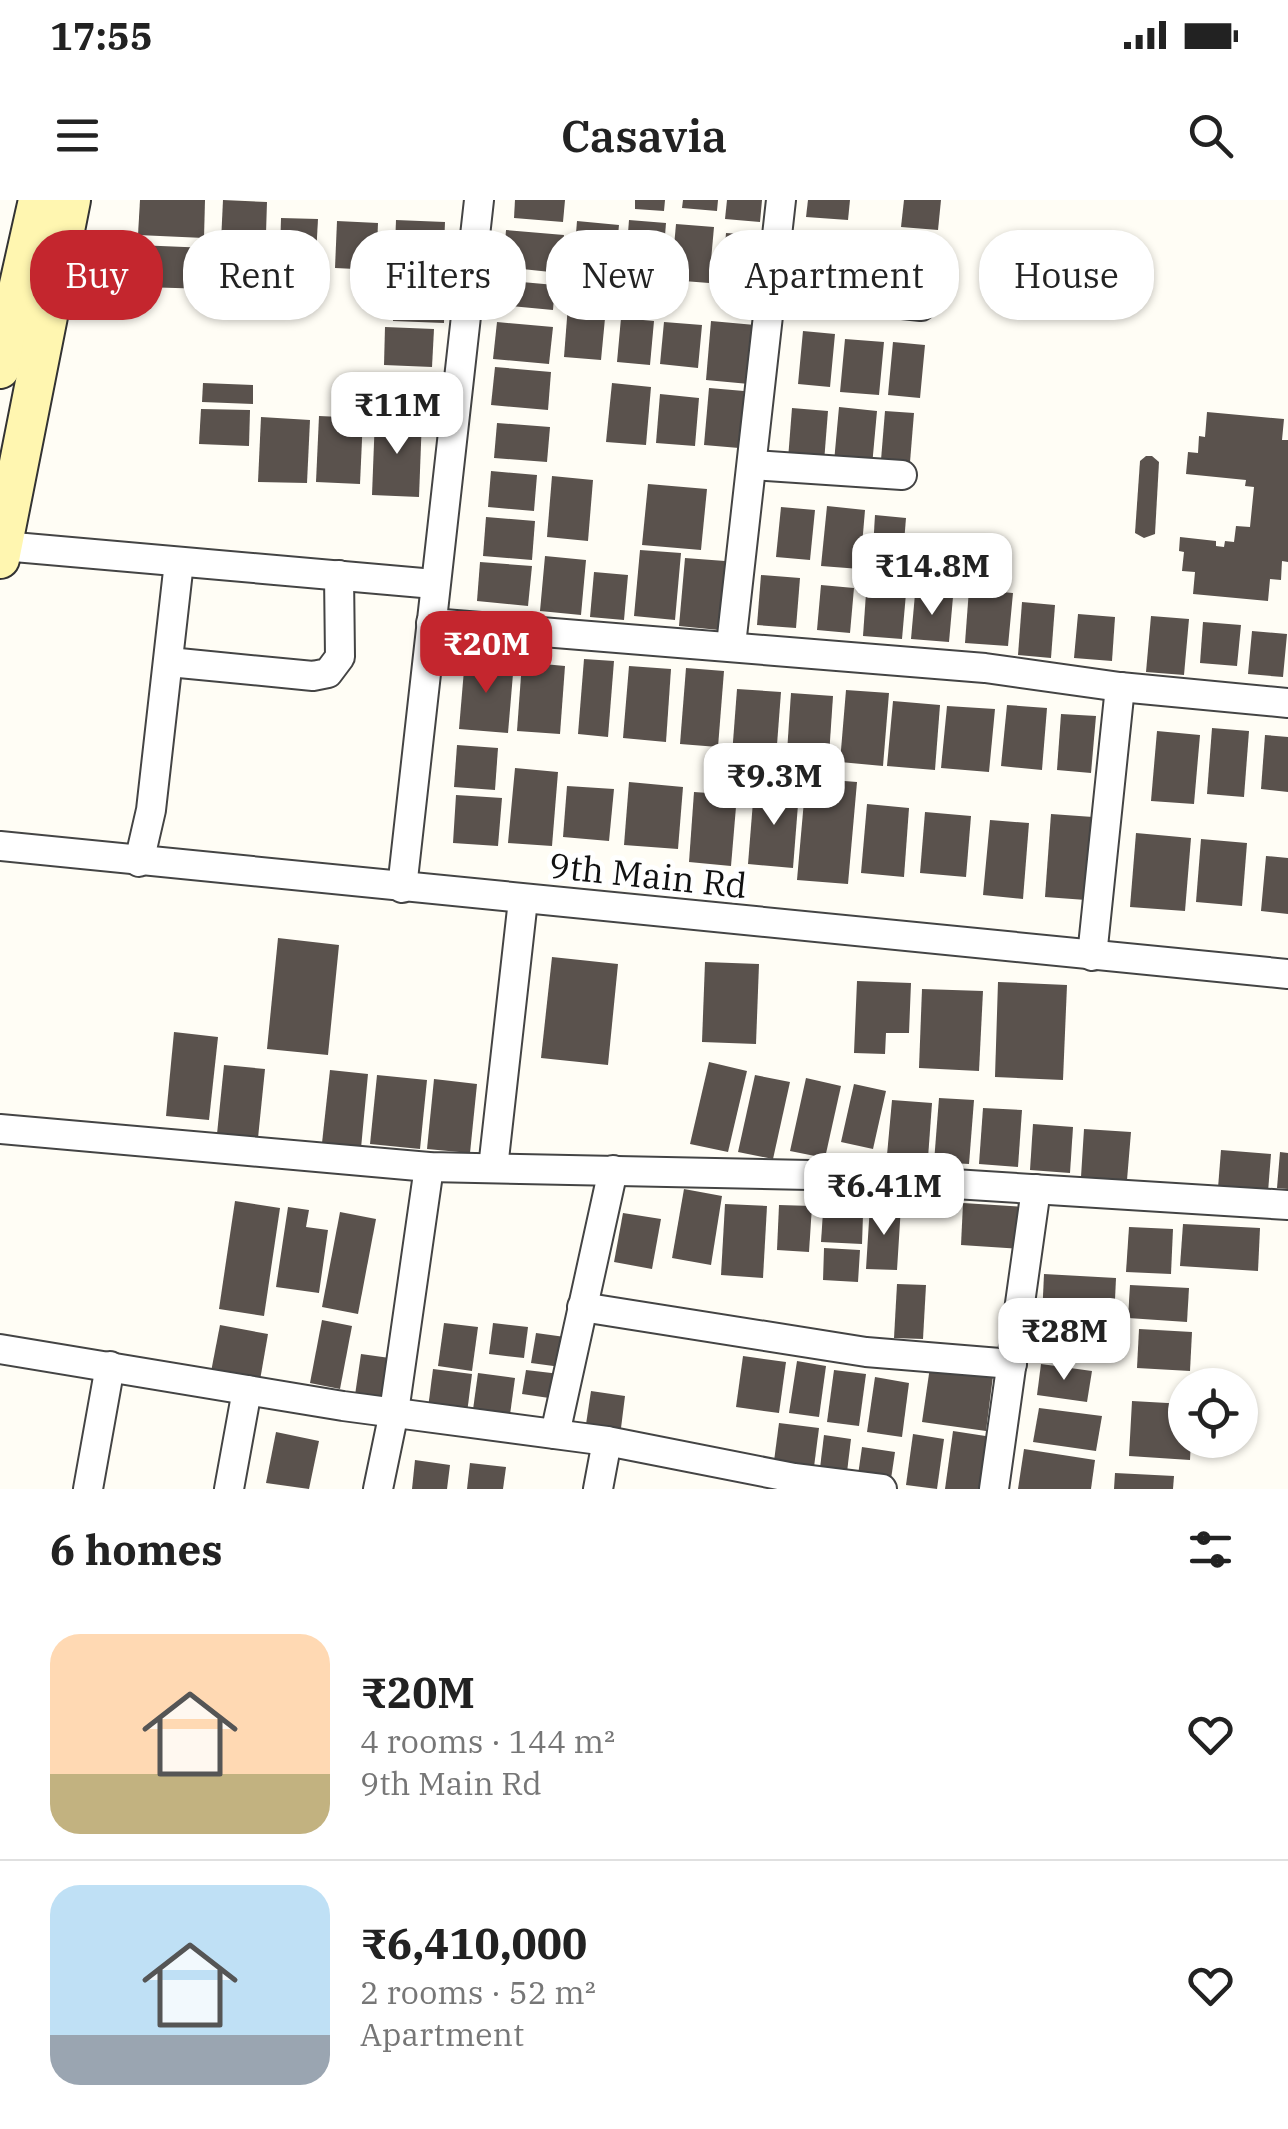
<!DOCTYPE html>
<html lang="en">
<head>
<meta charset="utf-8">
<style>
  :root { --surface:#fff; --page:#f2f2f2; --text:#222; --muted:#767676; --line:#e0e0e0; --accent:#c4262e }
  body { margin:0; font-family:"IBM Plex Serif",serif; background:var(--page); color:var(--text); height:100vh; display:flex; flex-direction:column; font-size:38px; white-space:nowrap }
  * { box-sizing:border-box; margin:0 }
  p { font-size:32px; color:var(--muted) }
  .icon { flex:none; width:55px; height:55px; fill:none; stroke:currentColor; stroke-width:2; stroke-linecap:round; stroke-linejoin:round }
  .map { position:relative; height:1289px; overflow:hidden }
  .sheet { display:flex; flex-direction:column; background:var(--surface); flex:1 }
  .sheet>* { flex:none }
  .top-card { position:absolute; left:30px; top:30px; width:1230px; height:90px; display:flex; gap:20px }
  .tools { position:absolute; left:1168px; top:1168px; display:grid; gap:20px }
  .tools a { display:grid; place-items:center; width:90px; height:90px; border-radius:50%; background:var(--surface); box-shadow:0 2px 8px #0004; font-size:50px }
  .price { position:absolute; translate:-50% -85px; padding:0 22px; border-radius:20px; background:#fff; color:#222; font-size:32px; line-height:65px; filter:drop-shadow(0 2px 5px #0008) }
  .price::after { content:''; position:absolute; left:50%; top:60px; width:30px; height:22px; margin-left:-15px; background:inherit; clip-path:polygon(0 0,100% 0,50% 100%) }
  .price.selected { background:var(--accent); color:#fff }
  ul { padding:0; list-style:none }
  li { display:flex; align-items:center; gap:30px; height:250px; padding:0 50px }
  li+li { border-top:2px solid var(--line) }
  li span { display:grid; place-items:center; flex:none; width:280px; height:200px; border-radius:30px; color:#555 }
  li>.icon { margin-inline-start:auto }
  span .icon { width:120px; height:120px; fill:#fffc; stroke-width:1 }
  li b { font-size:42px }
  h2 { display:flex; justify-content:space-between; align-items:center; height:120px; padding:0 50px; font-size:42px }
  .chip { padding:0 35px; border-radius:40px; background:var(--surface); box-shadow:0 2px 8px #0004; font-size:35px; line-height:90px }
  .chip.selected { background:var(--accent); color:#fff }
  .status { display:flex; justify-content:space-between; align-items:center; height:70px; padding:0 50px; background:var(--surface); direction:ltr }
  .status svg { height:28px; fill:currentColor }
  header { display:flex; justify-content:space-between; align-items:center; height:130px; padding:0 50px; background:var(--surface); font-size:45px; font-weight:600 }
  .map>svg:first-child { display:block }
</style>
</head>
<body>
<div class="status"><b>17:55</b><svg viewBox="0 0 49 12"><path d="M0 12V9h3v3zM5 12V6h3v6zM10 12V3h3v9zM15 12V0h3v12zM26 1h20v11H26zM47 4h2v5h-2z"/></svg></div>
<header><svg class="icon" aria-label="menu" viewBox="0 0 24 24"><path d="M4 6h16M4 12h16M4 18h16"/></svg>Casavia<svg class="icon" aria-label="search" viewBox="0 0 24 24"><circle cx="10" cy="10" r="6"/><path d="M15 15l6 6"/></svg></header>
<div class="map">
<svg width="1288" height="1289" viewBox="0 0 1288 1289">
  <rect width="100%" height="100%" fill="#fffdf5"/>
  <g fill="#5a524d">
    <path d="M140 0H205L204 38 138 35Z"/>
    <path d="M223 0 267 2 265 65 220 63Z"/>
    <path d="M515 0H565L563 22 514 18Z"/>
    <path d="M635 0H665L664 11 635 9Z"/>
    <path d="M683 0H718L717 11 682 8Z"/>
    <path d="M727 0H762L760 22 725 19Z"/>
    <path d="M808 0H850L848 20 806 17Z"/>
    <path d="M904 0H941L938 30 901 27Z"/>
    <path d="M281 18 318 19 316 56 280 54Z"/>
    <path d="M396 20 445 22 443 77 394 74Z"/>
    <path d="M629 20 666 23 661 86 624 83Z"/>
    <path d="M337 21 378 23 376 70 335 68Z"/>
    <path d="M577 21 619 25 613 86 572 83Z"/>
    <path d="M676 24 714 27 709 83 671 80Z"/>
    <path d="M506 30 564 35 560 73 503 67Z"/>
    <path d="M726 33 758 35 753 86 722 84Z"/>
    <path d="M808 41 842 43 838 88 804 86Z"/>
    <path d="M112 44 209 48 208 89 110 86Z"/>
    <path d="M908 47 935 50 931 97 904 95Z"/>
    <path d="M859 50 894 53 890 95 855 92Z"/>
    <path d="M501 80 555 85 553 110 499 105Z"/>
    <path d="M394 82 445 83 444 123 393 121Z"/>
    <path d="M568 105 606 108 601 160 564 157Z"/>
    <path d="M621 118 654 121 650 165 617 162Z"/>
    <path d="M711 121 755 125 749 184 706 180Z"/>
    <path d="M497 122 553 127 549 164 493 159Z"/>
    <path d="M664 122 702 125 698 168 660 164Z"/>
    <path d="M385 127 434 129 432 167 384 165Z"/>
    <path d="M803 131 835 134 830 187 798 184Z"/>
    <path d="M845 139 884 142 879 195 840 192Z"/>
    <path d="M893 142 925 145 920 198 888 195Z"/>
    <path d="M495 167 551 172 548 210 491 205Z"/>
    <path d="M203 183 253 185V204L202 202Z"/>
    <path d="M612 183 651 187 646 245 606 242Z"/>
    <path d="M709 188 744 191 739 248 704 245Z"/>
    <path d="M660 194 699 198 695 246 656 243Z"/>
    <path d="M839 207 877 211 872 266 834 262Z"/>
    <path d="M792 208 828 211 824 262 788 259Z"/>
    <path d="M201 209 250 210 249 246 199 244Z"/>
    <path d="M885 211 914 213 910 262 881 260Z"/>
    <path d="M1207 212 1284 219 1282 240H1288V362L1282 361 1281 380 1270 379 1268 401 1193 394 1195 372 1182 371 1184 352 1179 351 1180 337 1216 341V346L1224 347 1225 341 1234 342 1236 326 1250 327 1254 287 1245 286 1246 280 1186 274 1188 252 1198 253 1199 236 1205 237Z"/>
    <path d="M319 216 363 218 360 284 316 282Z"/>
    <path d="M261 217 310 220 307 283 258 282Z"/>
    <path d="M375 217 422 218 419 297 372 295Z"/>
    <path d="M497 223 550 227 547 262 494 258Z"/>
    <path d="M1146 256H1152L1159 262 1155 334 1144 338 1135 333 1140 261Z"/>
    <path d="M491 271 537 275 534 311 488 307Z"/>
    <path d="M552 276 593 280 588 341 547 337Z"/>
    <path d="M648 284 707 289 701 350 642 345Z"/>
    <path d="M827 306 865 310 860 369 821 366Z"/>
    <path d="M781 307 815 310 810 360 776 357Z"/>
    <path d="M875 315 906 318 902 367 872 365Z"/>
    <path d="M486 317 535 321 532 360 483 356Z"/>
    <path d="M640 350 681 353 675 420 634 416Z"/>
    <path d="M545 356 586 360 581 415 540 411Z"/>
    <path d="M685 358 725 361 719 430 679 426Z"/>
    <path d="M480 362 532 366 528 406 477 401Z"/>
    <path d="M594 372 628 375 624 420 590 417Z"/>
    <path d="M761 375 800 378 796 428 757 425Z"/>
    <path d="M867 379 907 382 902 439 863 436Z"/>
    <path d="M821 385 854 388 850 433 817 430Z"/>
    <path d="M969 389 1013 393 1008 446 965 443Z"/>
    <path d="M915 394 953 397 949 442 911 439Z"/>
    <path d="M1022 402 1055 405 1051 458 1018 455Z"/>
    <path d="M1078 414 1115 417 1112 461 1074 458Z"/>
    <path d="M1151 416 1189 419 1184 475 1146 472Z"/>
    <path d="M1203 422 1241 425 1237 466 1200 463Z"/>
    <path d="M1252 431 1287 434 1283 477 1248 474Z"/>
    <path d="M465 458 514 462 508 533 459 529Z"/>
    <path d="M584 459 614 461 608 537 578 534Z"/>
    <path d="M522 462 565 466 560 534 517 531Z"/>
    <path d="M629 466 671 469 666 542 623 538Z"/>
    <path d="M686 468 724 471 718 547 680 544Z"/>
    <path d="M737 489 781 492 776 558 732 555Z"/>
    <path d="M846 490 889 493 883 566 840 562Z"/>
    <path d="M791 493 833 496 829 556 787 552Z"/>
    <path d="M893 501 940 505 935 570 887 566Z"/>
    <path d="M1007 505 1047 508 1042 570 1001 566Z"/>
    <path d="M947 506 995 509 989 572 941 568Z"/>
    <path d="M1061 514 1096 516 1091 573 1057 570Z"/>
    <path d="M1212 528 1249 531 1244 597 1207 594Z"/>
    <path d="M1157 531 1200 535 1194 604 1151 601Z"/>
    <path d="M1265 535 1288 537V592L1261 589Z"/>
    <path d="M457 545 498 548 495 590 454 587Z"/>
    <path d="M515 568 558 572 552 646 508 643Z"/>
    <path d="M806 578 857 582 848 684 797 680Z"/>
    <path d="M629 582 683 587 678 649 624 645Z"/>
    <path d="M567 586 614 589 609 641 563 637Z"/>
    <path d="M754 589 799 592 793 668 748 664Z"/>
    <path d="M694 592 737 595 731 666 689 662Z"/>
    <path d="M456 595 502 598 498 646 453 643Z"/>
    <path d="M867 604 909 608 904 677 861 673Z"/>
    <path d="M925 612 971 616 966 677 920 673Z"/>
    <path d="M1051 614 1093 617 1086 700 1045 697Z"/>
    <path d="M990 620 1029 623 1023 699 983 695Z"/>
    <path d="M1136 633 1191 638 1185 711 1130 707Z"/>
    <path d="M1201 639 1247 643 1242 706 1196 702Z"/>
    <path d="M1266 656 1288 658V714L1261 711Z"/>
    <path d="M278 738 339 745 328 855 267 849Z"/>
    <path d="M552 757 618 764 608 865 541 858Z"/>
    <path d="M705 762 759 764 756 844 702 842Z"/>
    <path d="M857 781 911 783 909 833H886L885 854 854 853Z"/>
    <path d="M998 782 1067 785 1063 880 995 877Z"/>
    <path d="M922 789 983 791 979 871 919 868Z"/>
    <path d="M174 832 218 837 209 920 166 916Z"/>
    <path d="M709 862 747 871 728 952 690 944Z"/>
    <path d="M224 865 265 869 258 938 217 934Z"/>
    <path d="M330 870 368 874 361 948 322 943Z"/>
    <path d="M377 875 427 880 420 949 370 944Z"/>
    <path d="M755 875 790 882 773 959 738 952Z"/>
    <path d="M806 878 841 886 825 958 790 951Z"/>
    <path d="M434 879 477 884 470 953 427 949Z"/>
    <path d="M854 884 886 891 873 949 841 942Z"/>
    <path d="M939 898 974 900 969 964 934 962Z"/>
    <path d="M892 900 932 903 928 958 887 955Z"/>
    <path d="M983 908 1022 910 1018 967 979 964Z"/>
    <path d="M1033 924 1073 927 1070 973 1030 970Z"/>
    <path d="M1084 929 1131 932 1127 980 1081 977Z"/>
    <path d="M1221 950 1271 954 1268 992 1218 988Z"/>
    <path d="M1280 952 1288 953V989L1277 988Z"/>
    <path d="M684 989 722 996 711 1065 672 1058Z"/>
    <path d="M235 1001 280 1008 264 1116 219 1109Z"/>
    <path d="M963 1003 1025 1007 1023 1049 961 1045Z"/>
    <path d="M725 1004 767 1006 763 1078 721 1075Z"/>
    <path d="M779 1005 812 1006 809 1052 777 1050Z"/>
    <path d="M870 1005 901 1006 897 1070 866 1069Z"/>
    <path d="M288 1007 309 1010 306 1027 328 1030 319 1093 276 1087Z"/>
    <path d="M340 1012 376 1019 358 1114 322 1107Z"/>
    <path d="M823 1012 863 1015 862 1044 821 1042Z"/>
    <path d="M623 1013 661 1019 652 1069 614 1062Z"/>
    <path d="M1183 1024 1260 1028 1258 1071 1180 1066Z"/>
    <path d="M1129 1027 1173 1029 1171 1074 1126 1072Z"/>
    <path d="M824 1048 860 1050 858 1082 823 1080Z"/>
    <path d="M1044 1074 1116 1078 1114 1121 1042 1118Z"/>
    <path d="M897 1084 926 1085 923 1139 894 1138Z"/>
    <path d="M1130 1085 1189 1088 1187 1122 1128 1118Z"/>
    <path d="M322 1120 352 1126 340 1189 310 1183Z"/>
    <path d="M444 1123 478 1127 472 1171 438 1166Z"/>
    <path d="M493 1123 528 1127 524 1158 489 1154Z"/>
    <path d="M1045 1123 1094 1129 1090 1161 1040 1154Z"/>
    <path d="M220 1125 268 1134 259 1186 210 1177Z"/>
    <path d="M1139 1129 1192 1132 1190 1171 1137 1168Z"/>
    <path d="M536 1133 565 1137 561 1167 531 1163Z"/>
    <path d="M361 1154 397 1159 390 1207 354 1202Z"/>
    <path d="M743 1156 786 1162 779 1213 736 1207Z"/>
    <path d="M797 1161 826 1166 819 1217 789 1213Z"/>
    <path d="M1041 1164 1092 1171 1087 1202 1037 1195Z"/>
    <path d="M930 1167 993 1176 986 1231 922 1222Z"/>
    <path d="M433 1169 472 1174 467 1213 428 1208Z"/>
    <path d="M526 1170 560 1174 556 1199 522 1194Z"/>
    <path d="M834 1170 866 1174 859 1226 827 1222Z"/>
    <path d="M478 1173 515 1178 509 1222 472 1217Z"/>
    <path d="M875 1177 909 1183 902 1237 867 1232Z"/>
    <path d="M591 1191 625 1196 620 1236 585 1231Z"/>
    <path d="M1132 1201 1185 1204V1240H1191L1190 1260 1129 1256Z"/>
    <path d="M1039 1208 1102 1216 1096 1251 1033 1242Z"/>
    <path d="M779 1223 819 1228 814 1267 774 1261Z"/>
    <path d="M953 1231 992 1237 984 1289H945Z"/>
    <path d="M276 1232 319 1241 309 1289 266 1283Z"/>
    <path d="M913 1234 944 1239 937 1289 906 1285Z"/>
    <path d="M824 1235 851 1239 847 1272 820 1268Z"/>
    <path d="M862 1247 895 1252 891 1279 858 1275Z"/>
    <path d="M1024 1249 1095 1260 1091 1289H1018Z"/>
    <path d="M415 1260 450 1265 447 1289H412Z"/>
    <path d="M470 1263 506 1267 503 1289H467Z"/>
    <path d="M1115 1273 1174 1276 1173 1289H1114Z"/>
  </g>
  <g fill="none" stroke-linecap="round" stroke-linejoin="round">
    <g stroke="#444" stroke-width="32">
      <g id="street">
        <path d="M772 90 921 106"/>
        <path d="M753 265 902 275"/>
        <path d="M3 346 434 384"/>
        <path d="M431 423 985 468 1120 487 1288 503"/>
        <path d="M731 445 781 0"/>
        <path d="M169 462 313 476 328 473 340 457 339 375"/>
        <path d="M0 646 1288 774"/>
        <path d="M139 662 151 610 179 362"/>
        <path d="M402 688 479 0"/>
        <path d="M1092 756 1120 487"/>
        <path d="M0 929 429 967 810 975 1288 1005"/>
        <path d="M493 968 523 700"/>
        <path d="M582 1107 866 1152 1012 1164"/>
        <path d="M0 1149 343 1206 607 1241 794 1278 882 1289"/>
        <path d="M555 1234 613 970"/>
        <path d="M88 1289 110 1166"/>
        <path d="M229 1289 247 1190"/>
        <path d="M378 1289 394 1212 429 967"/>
        <path d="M598 1289 607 1241"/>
        <path d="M994 1289 1036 989"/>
      </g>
    </g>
    <g stroke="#333" stroke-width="42">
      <g id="secondary">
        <path d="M0 169 38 0"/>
        <path d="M0 359 71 0"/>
      </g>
    </g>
    <use href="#street" stroke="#fff" stroke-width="28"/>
    <use href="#secondary" stroke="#fff6b0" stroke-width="38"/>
  </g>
  <g text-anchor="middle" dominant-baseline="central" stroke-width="10" stroke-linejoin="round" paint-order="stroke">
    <g font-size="35" fill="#111" stroke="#fff">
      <text transform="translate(648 675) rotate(6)">9th Main Rd</text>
    </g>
  </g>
</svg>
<div class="tools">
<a><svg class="icon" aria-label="locate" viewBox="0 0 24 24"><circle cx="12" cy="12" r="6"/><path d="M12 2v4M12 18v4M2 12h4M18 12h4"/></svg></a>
</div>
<b class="price" style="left:397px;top:257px">₹11M</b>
<b class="price" style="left:932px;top:418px">₹14.8M</b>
<b class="price selected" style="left:486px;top:496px">₹20M</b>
<b class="price" style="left:774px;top:628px">₹9.3M</b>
<b class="price" style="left:884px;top:1038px">₹6.41M</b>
<b class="price" style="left:1064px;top:1183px">₹28M</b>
<div class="top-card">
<a class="chip selected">Buy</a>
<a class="chip">Rent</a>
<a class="chip">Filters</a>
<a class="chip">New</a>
<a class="chip">Apartment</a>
<a class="chip">House</a>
</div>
</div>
<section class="sheet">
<h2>6 homes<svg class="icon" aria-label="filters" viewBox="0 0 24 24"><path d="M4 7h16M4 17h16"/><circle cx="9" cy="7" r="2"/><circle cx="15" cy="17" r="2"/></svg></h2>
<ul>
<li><span style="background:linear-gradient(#ffd9b3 70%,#c2b280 0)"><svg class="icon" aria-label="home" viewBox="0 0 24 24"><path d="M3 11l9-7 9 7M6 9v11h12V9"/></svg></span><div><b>₹20M</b><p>4 rooms · 144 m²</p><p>9th Main Rd</p></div><svg class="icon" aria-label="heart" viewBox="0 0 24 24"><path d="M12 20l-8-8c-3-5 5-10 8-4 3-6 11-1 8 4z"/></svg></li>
<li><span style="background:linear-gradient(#bfe0f5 75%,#9aa5b1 0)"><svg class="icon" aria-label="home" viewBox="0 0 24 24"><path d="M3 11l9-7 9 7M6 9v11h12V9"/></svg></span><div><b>₹6,410,000</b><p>2 rooms · 52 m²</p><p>Apartment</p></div><svg class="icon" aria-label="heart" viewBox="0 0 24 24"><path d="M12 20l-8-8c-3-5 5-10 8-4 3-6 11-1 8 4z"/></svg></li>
</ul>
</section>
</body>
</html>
